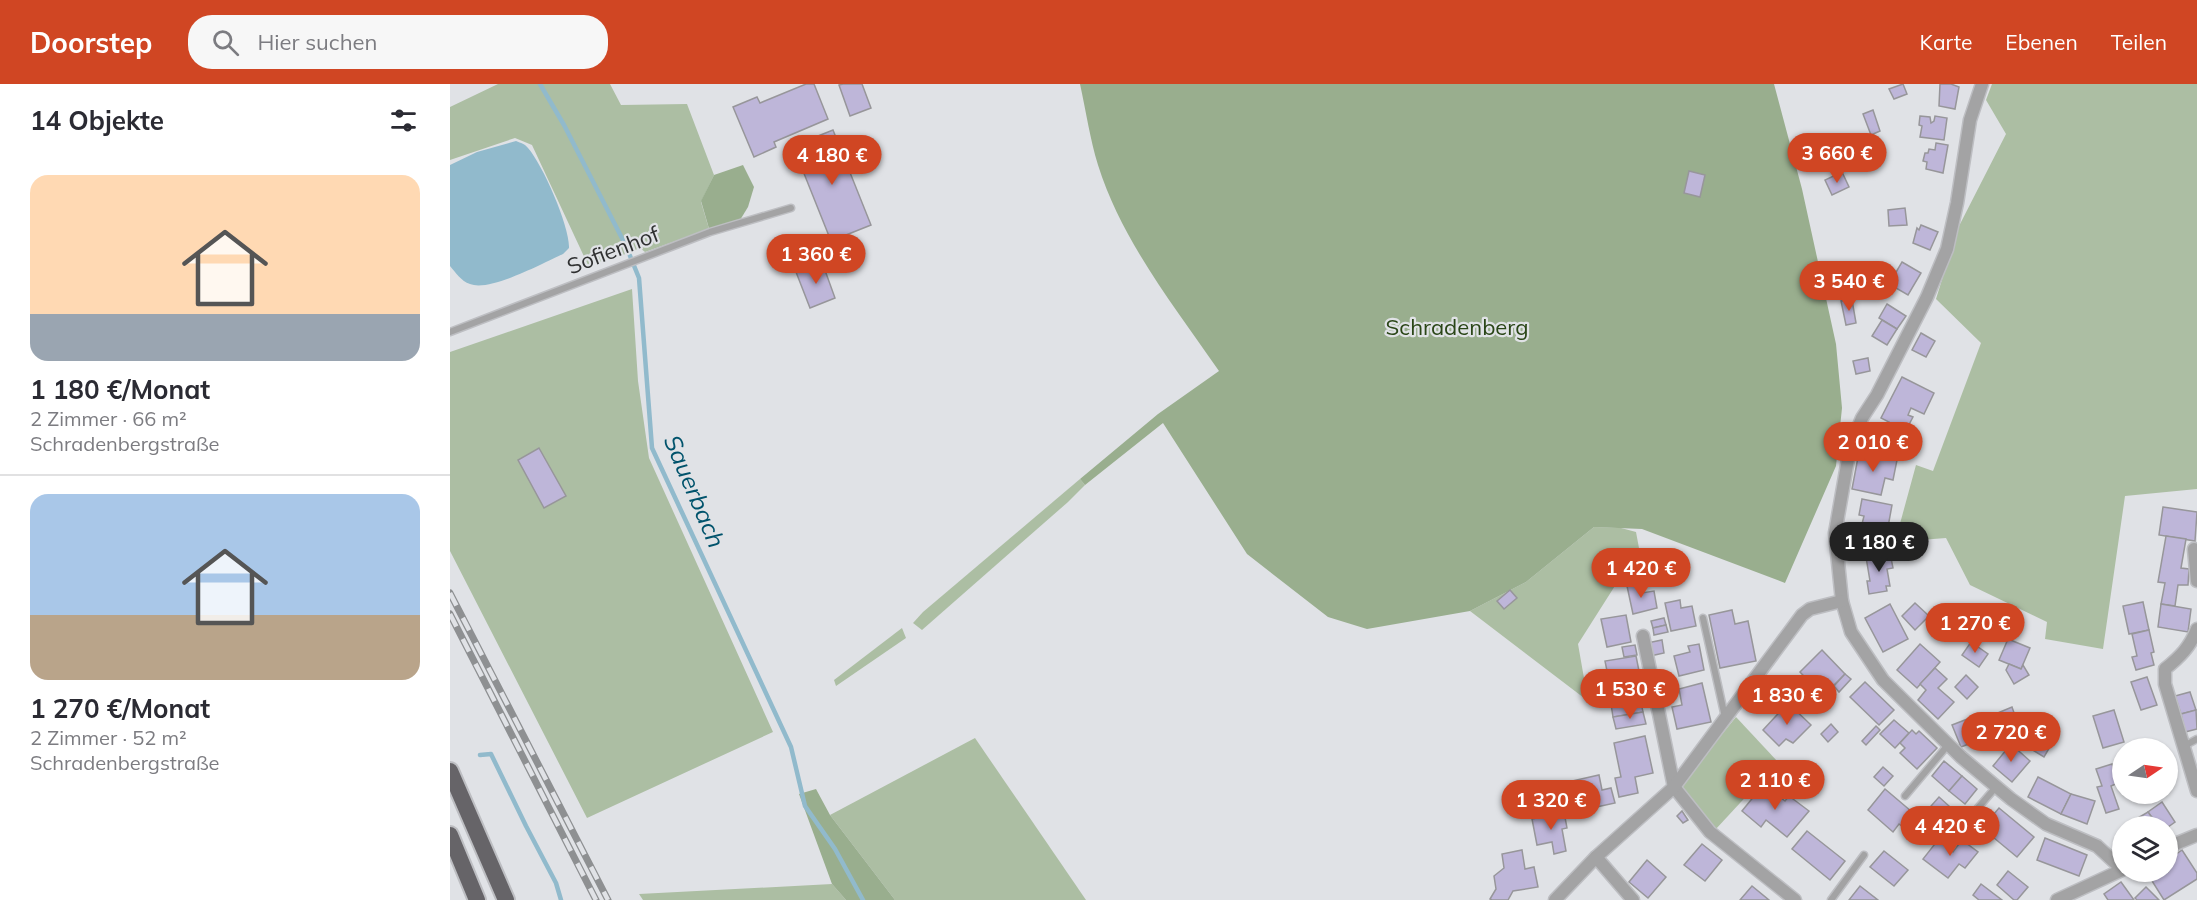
<!DOCTYPE html>
<html lang="de">
<head>
<meta charset="utf-8">
<style>
  :root { --surface:#fff; --page:#f7f7f7; --text:#2b2b33; --muted:#7c7c81; --line:#e1e1e2; --accent:#d04623 }
  body { margin:0; font-family:Mulish,sans-serif; background:var(--page); color:var(--text); height:100vh; display:flex; flex-direction:column; font-size:22px; white-space:nowrap }
  * { box-sizing:border-box; margin:0 }
  p { font-size:20px; color:var(--muted) }
  .icon { flex:none; width:33px; height:33px; fill:none; stroke:currentColor; stroke-width:2; stroke-linecap:round; stroke-linejoin:round }
  .map { position:relative; flex:1; overflow:hidden }
  .sheet { display:flex; flex-direction:column; background:var(--surface); width:450px }
  .sheet>* { flex:none }
  .needle { width:39px; rotate:77deg }
  .fabs { position:absolute; left:1662px; top:654px; display:grid; gap:12px }
  .fabs a { display:grid; place-items:center; width:66px; height:66px; border-radius:50%; background:var(--surface); box-shadow:0 2px 4px #0004; font-size:30px }
  .price { position:absolute; translate:-50% -51px; padding:0 14px; border-radius:21px; background:var(--accent); color:#fff; font-size:20px; line-height:39px; filter:drop-shadow(0 2px 3px #0008) }
  .price::after { content:''; position:absolute; left:50%; top:36px; width:18px; height:14px; margin-left:-9px; background:inherit; clip-path:polygon(0 0,100% 0,50% 100%) }
  .price.active { background:#222; color:#fff }
  ul { padding:0; list-style:none }
  li { display:grid; align-content:center; gap:12px; height:318px; padding:0 30px }
  li+li { border-top:2px solid var(--line) }
  li span { display:grid; place-items:center; height:186px; border-radius:18px; color:#555 }
  li>.icon { margin-inline-start:auto }
  span .icon { width:108px; height:108px; fill:#fffc; stroke-width:1 }
  li b { font-size:26px }
  h2 { display:flex; justify-content:space-between; align-items:center; height:72px; padding:0 30px; font-size:26px }
  header { display:flex; align-items:center; gap:36px; box-sizing:border-box; height:84px; padding:0 30px; background:var(--accent); color:#fff }
  header strong { font-size:28px }
  nav { display:flex; gap:33px; margin-inline-start:auto; font-size:21px }
  .search { width:420px; height:54px; background:var(--page); display:flex; align-items:center; gap:15px; box-sizing:border-box; padding:0 21px; border-radius:24px; color:var(--muted); font-size:22px }
  main { display:flex; flex:1; min-height:0 }
  .map>svg:first-child { display:block }
</style>
</head>
<body>
<header>
<strong>Doorstep</strong>
<div class="search"><svg class="icon" aria-label="search" viewBox="0 0 24 24"><circle cx="10" cy="10" r="6"/><path d="M15 15l6 6"/></svg>Hier suchen</div>
<nav><a>Karte</a><a>Ebenen</a><a>Teilen</a></nav>
</header>
<main>
<section class="sheet">
<h2>14 Objekte<svg class="icon" aria-label="filters" viewBox="0 0 24 24"><path d="M4 7h16M4 17h16"/><circle cx="9" cy="7" r="2"/><circle cx="15" cy="17" r="2"/></svg></h2>
<ul>
<li><span style="background:linear-gradient(#ffd9b3 75%,#9aa5b1 0)"><svg class="icon" aria-label="home" viewBox="0 0 24 24"><path d="M3 11l9-7 9 7M6 9v11h12V9"/></svg></span><div><b>1 180 €/Monat</b><p>2 Zimmer · 66 m²</p><p>Schradenbergstraße</p></div></li>
<li><span style="background:linear-gradient(#a9c7e8 65%,#b9a48a 0)"><svg class="icon" aria-label="home" viewBox="0 0 24 24"><path d="M3 11l9-7 9 7M6 9v11h12V9"/></svg></span><div><b>1 270 €/Monat</b><p>2 Zimmer · 52 m²</p><p>Schradenbergstraße</p></div></li>
</ul>
</section>
<div class="map">
<svg width="1747" height="816" viewBox="0 0 1747 816">
  <rect width="100%" height="100%" fill="#e0e2e6"/>
  <g fill="#acbea3">
    <path d="M48 0H160L171 21 237 20 264 91 251 118 259 145 195 168 190 164 168 173 138 181 82 61 65 54 0 76V23Z"/>
    <path d="M1542 0H1747V405L1675 412 1653 565 1595 555 1597 538 1520 501 1496 454 1445 458 1466 381 1483 387 1531 259 1486 215 1508 144 1556 50 1536 16Z"/>
    <path d="M182 205 188 297 199 374 323 648 137 734 0 467V268Z"/>
    <path d="M630 395 635 401 618 418 472 546 463 539 473 528Z"/>
    <path d="M1144 443 1171 444 1186 448 1189 464 1128 560 1138 617 1020 527 1076 498Z"/>
    <path d="M452 544 456 554 386 602 384 596Z"/>
    <path d="M1286 633 1328 678 1265 746 1230 702Z"/>
    <path d="M525 654 636 816H445L380 731Z"/>
    <path d="M382 800 396 816H193L189 810Z"/>
  </g>
  <g fill="#99ae8e">
    <path d="M630 0H1324L1352 105 1386 260 1392 324 1386 382 1335 499 1192 445 1144 443 1076 498 1020 527 917 545 878 533 797 470 713 339 635 401 630 395 708 330 769 287C724 222 672 157 648 81 640 55 636 27 630 0Z"/>
    <path d="M293 81 304 103 298 123 287 141 260 148 251 117 264 91Z"/>
    <path d="M366 705 380 731 445 816H396L382 800 349 710Z"/>
  </g>
  <path fill="#91bacc" d="M66 57C71 59 75 60 78 64 93 81 120 143 119 164L113 170C93 179 40 208 20 200 11 197 6 189 0 182V81L27 68Z"/>
  <g fill="none" stroke-linecap="round" stroke-linejoin="round">
    <g stroke="#91bacc" stroke-width="4.5">
      <path d="M90 0 114 41 176 162 189 194 202 364 341 663 355 722 385 765 413 816"/>
      <path d="M30 671 41 670 76 742 106 799 111 816"/>
    </g>
  </g>
  <g fill="#beb6d9" stroke="#97969a" stroke-width="1.5">
    <path d="M356 0H364L378 35 324 58 326 63 304 73 283 23 307 13 310 19Z"/>
    <path d="M393 0H412L421 24 400 32 389 1Z"/>
    <path d="M1453 0 1457 10 1444 15 1439 5Z"/>
    <path d="M1490 0H1501L1509 3 1505 25 1489 22Z"/>
    <path d="M1423 26 1430 47 1421 51 1413 30Z"/>
    <path d="M1470 32 1480 33 1481 39 1484 37 1485 32 1497 34 1494 56 1470 53 1472 42 1469 41Z"/>
    <path d="M383 46 421 141 381 157 343 62Z"/>
    <path d="M1486 59 1498 61 1493 89 1476 85 1477 78 1473 77 1475 69H1478L1479 65 1485 66Z"/>
    <path d="M1239 87 1255 91 1250 113 1234 109Z"/>
    <path d="M1392 88 1399 103 1382 111 1375 96Z"/>
    <path d="M1455 124 1457 141 1439 142 1438 126Z"/>
    <path d="M1471 141 1488 148 1480 166 1463 159 1467 144 1469 146Z"/>
    <path d="M372 178 385 214 360 224 346 188Z"/>
    <path d="M1452 178 1471 189 1458 211 1439 200Z"/>
    <path d="M1402 216 1406 239 1396 241 1391 217Z"/>
    <path d="M1437 220 1456 232 1447 245 1429 234Z"/>
    <path d="M1432 236 1447 245 1437 261 1422 252Z"/>
    <path d="M1471 249 1485 257 1476 273 1462 266Z"/>
    <path d="M1418 274 1420 287 1406 290 1403 277Z"/>
    <path d="M1452 293 1484 309 1474 330 1461 324 1458 331 1463 333 1456 346 1451 344 1450 347 1437 341 1439 338 1431 334Z"/>
    <path d="M89 364 116 412 94 424 68 376Z"/>
    <path d="M1409 368 1447 376 1443 396 1435 394 1431 411 1402 405Z"/>
    <path d="M1412 415 1442 421 1438 443 1433 442 1432 448 1411 444 1414 432 1409 431Z"/>
    <path d="M1713 423 1747 428 1745 457 1709 451Z"/>
    <path d="M1716 452 1736 455 1731 484 1739 485 1738 501H1728L1725 522 1711 520 1715 499 1708 498Z"/>
    <path d="M1440 469 1443 484 1437 485 1440 502H1436L1437 507 1419 510 1417 497H1420L1416 473Z"/>
    <path d="M1190 499 1192 509 1204 507 1207 524 1183 530 1177 502Z"/>
    <path d="M1060 506 1067 514 1054 525 1047 517Z"/>
    <path d="M1230 516 1231 524 1242 522 1246 542 1221 547 1215 519Z"/>
    <path d="M1693 518 1699 546 1679 550 1673 522Z"/>
    <path d="M1465 519 1479 532 1465 546 1452 532Z"/>
    <path d="M1440 520 1458 555 1433 568 1415 534Z"/>
    <path d="M1711 520 1741 525 1738 548 1708 543Z"/>
    <path d="M1282 526 1285 540 1298 537 1306 577 1270 584 1259 531Z"/>
    <path d="M1176 531 1181 558 1157 563 1151 535Z"/>
    <path d="M1214 534 1216 541 1203 544 1201 537Z"/>
    <path d="M1216 541 1218 548 1204 551 1203 544Z"/>
    <path d="M1699 546 1704 568 1701 569 1704 581 1686 586 1682 573 1687 572 1682 550Z"/>
    <path d="M1558 555 1580 564 1571 585 1549 576Z"/>
    <path d="M1212 556 1214 569 1200 572 1197 559Z"/>
    <path d="M1521 558 1538 570 1529 583 1512 571Z"/>
    <path d="M1249 560 1254 586 1229 592 1224 572 1240 568 1238 562Z"/>
    <path d="M1470 560 1490 578 1467 604 1447 586Z"/>
    <path d="M1185 561 1187 571 1174 573 1172 563Z"/>
    <path d="M1372 566 1395 590 1371 614 1365 607 1366 605 1350 588Z"/>
    <path d="M1186 572 1189 587 1158 592 1155 577Z"/>
    <path d="M1559 580 1571 585 1573 581 1579 591 1564 600 1556 586Z"/>
    <path d="M1485 584 1497 595 1488 604 1504 618 1488 635 1468 616 1476 606 1470 600Z"/>
    <path d="M1189 587 1192 601 1161 608 1158 592Z"/>
    <path d="M1395 590 1401 595 1389 608 1384 602Z"/>
    <path d="M1516 591 1528 603 1517 615 1505 603Z"/>
    <path d="M1697 593 1707 621 1691 626 1681 598Z"/>
    <path d="M1415 598 1444 626 1429 641 1400 613Z"/>
    <path d="M1252 599 1261 638 1227 645 1222 623 1232 621 1229 605Z"/>
    <path d="M1192 601 1195 614 1184 616 1181 604Z"/>
    <path d="M1740 608 1746 626 1731 630 1725 612Z"/>
    <path d="M1190 614 1193 628 1163 633 1161 620Z"/>
    <path d="M1338 619 1361 641 1343 659 1336 655 1329 662 1313 646Z"/>
    <path d="M1562 623 1570 646 1551 653 1543 631Z"/>
    <path d="M1664 626 1674 658 1653 664 1643 632Z"/>
    <path d="M1746 626 1747 645 1735 648 1731 630Z"/>
    <path d="M1193 628 1196 640 1166 645 1163 633Z"/>
    <path d="M1543 631 1551 653 1531 662 1522 640Z"/>
    <path d="M1520 634 1529 656 1511 663 1502 641Z"/>
    <path d="M1444 636 1459 649 1445 664 1430 650Z"/>
    <path d="M1381 640 1388 648 1378 658 1371 650Z"/>
    <path d="M1426 642 1430 646 1416 661 1412 657Z"/>
    <path d="M1462 646 1466 650 1469 647 1487 664 1467 685 1450 669 1455 664 1450 659Z"/>
    <path d="M1195 652 1203 689 1185 693 1188 709 1169 713 1165 694 1171 693 1164 659Z"/>
    <path d="M1588 653 1601 661 1594 673 1581 665Z"/>
    <path d="M1561 660 1580 677 1562 698 1543 682Z"/>
    <path d="M1494 677 1512 692 1499 707 1482 692Z"/>
    <path d="M1662 680 1668 699 1661 702 1669 725 1656 729 1647 703 1652 702 1646 685Z"/>
    <path d="M1433 683 1443 692 1434 702 1424 693Z"/>
    <path d="M1149 691 1152 706 1161 704 1165 719 1128 727 1122 697Z"/>
    <path d="M1512 692 1527 705 1515 720 1499 707Z"/>
    <path d="M1588 693 1621 710 1611 730 1578 713Z"/>
    <path d="M1314 700 1335 717 1339 712 1359 727 1337 753 1316 736 1311 743 1292 727Z"/>
    <path d="M1435 705 1468 733 1457 746 1449 740 1443 748 1418 726Z"/>
    <path d="M1621 710 1645 717 1637 740 1611 730Z"/>
    <path d="M1489 713 1499 722 1484 739 1474 730Z"/>
    <path d="M1712 718 1725 738 1718 743 1708 742 1698 728Z"/>
    <path d="M1549 724 1584 753 1567 773 1532 744Z"/>
    <path d="M1232 727 1238 736 1233 739 1227 732Z"/>
    <path d="M1114 728 1117 744 1112 745 1116 767 1104 770 1102 758 1087 761 1082 735Z"/>
    <path d="M1698 728 1708 742H1684L1681 738Z"/>
    <path d="M1357 747 1395 777 1380 796 1342 765Z"/>
    <path d="M1595 754 1637 771 1629 792 1587 776Z"/>
    <path d="M1488 756 1503 768 1512 756 1528 768 1515 784 1509 780 1498 794 1473 775Z"/>
    <path d="M1252 760 1272 776 1255 797 1234 781Z"/>
    <path d="M1072 766 1075 785 1084 783 1088 803 1063 807 1058 816H1042L1040 815 1046 805 1044 792 1054 784 1052 770Z"/>
    <path d="M1732 766 1747 789V795L1714 816 1697 789 1718 788V776Z"/>
    <path d="M1434 767 1458 786 1444 802 1420 783Z"/>
    <path d="M1197 776 1216 793 1198 814 1179 798Z"/>
    <path d="M1558 787 1578 803 1567 816H1564L1547 801Z"/>
    <path d="M1671 798 1684 816H1658L1654 810Z"/>
    <path d="M1531 800 1552 816H1529L1523 811Z"/>
    <path d="M1302 802 1319 816H1290Z"/>
    <path d="M1410 802 1428 816H1399Z"/>
    <path d="M1696 803 1709 816H1687L1685 814Z"/>
  </g>
  <g fill="none" stroke-linecap="round" stroke-linejoin="round">
    <g stroke="#bdbec2" stroke-width="9">
      <g id="service">
        <path d="M0 248 260 148 341 124"/>
        <path d="M1253 534 1275 633"/>
        <path d="M1734 662 1747 655"/>
        <path d="M1455 712 1498 661"/>
        <path d="M1501 755 1546 703"/>
        <path d="M1381 816 1414 771"/>
      </g>
    </g>
    <g stroke="#bdbec2" stroke-width="15">
      <g id="minor">
        <path d="M1532 0 1520 36 1507 119 1497 165 1477 213 1427 311 1412 334 1400 364 1385 449 1392 517 1401 548 1433 596 1511 673 1561 715 1596 740 1647 762 1672 785"/>
        <path d="M1744 465 1747 497"/>
        <path d="M1747 545C1740 563 1730 573 1715 585V600L1747 707"/>
        <path d="M1193 552 1224 703 1260 748 1345 816"/>
        <path d="M1718 763 1747 751"/>
        <path d="M1146 773 1183 816"/>
        <path d="M1105 816 1146 773 1224 703 1352 531 1360 525 1392 517"/>
        <path d="M1607 816 1672 786"/>
      </g>
    </g>
    <g stroke="#bdbec2" stroke-width="20">
      <g id="trunk">
        <path d="M0 687 56 816"/>
        <path d="M0 751 27 816"/>
      </g>
    </g>
    <use href="#service" stroke="#a3a3a4" stroke-width="6"/>
    <use href="#minor" stroke="#a3a3a4" stroke-width="12"/>
    <use href="#trunk" stroke="#666468" stroke-width="16"/>
    <g stroke="#8e9092" stroke-width="7">
      <g id="rail">
        <path d="M0 509 158 816"/>
        <path d="M0 530 146 816"/>
      </g>
    </g>
    <use href="#rail" stroke="#e0e2e6" stroke-width="4.5" stroke-dasharray="14" stroke-linecap="butt"/>
  </g>
  <g text-anchor="middle" dominant-baseline="central" stroke-width="4.5" stroke-linejoin="round" paint-order="stroke">
    <g font-size="22" fill="#2f3031" stroke="#e0e2e6">
      <text transform="translate(163 166) rotate(-21)">Sofienhof</text>
    </g>
    <g font-size="22" fill="#2a4617" stroke="#e0e2e6">
      <text x="1007" y="243">Schradenberg</text>
    </g>
    <g font-size="24" font-style="italic" fill="#00536c" stroke="#e0e2e6">
      <text transform="translate(245 407) rotate(67)">Sauerbach</text>
    </g>
  </g>
</svg>
<div class="fabs">
<a><svg class="needle" viewBox="-14 -14 28 28"><path d="M0-13l5 13h-10z" fill="#e53935"/><path d="M0 13l5-13h-10z" fill="#7c7c81"/></svg></a>
<a><svg class="icon" aria-label="layers" viewBox="0 0 24 24"><path d="M12 4l9 5-9 5-9-5zM3 14l9 5 9-5"/></svg></a>
</div>
<b class="price" style="left:1387px;top:100px">3 660 €</b>
<b class="price" style="left:382px;top:102px">4 180 €</b>
<b class="price" style="left:366px;top:201px">1 360 €</b>
<b class="price" style="left:1399px;top:228px">3 540 €</b>
<b class="price" style="left:1423px;top:389px">2 010 €</b>
<b class="price active" style="left:1429px;top:489px">1 180 €</b>
<b class="price" style="left:1191px;top:515px">1 420 €</b>
<b class="price" style="left:1525px;top:570px">1 270 €</b>
<b class="price" style="left:1180px;top:636px">1 530 €</b>
<b class="price" style="left:1337px;top:642px">1 830 €</b>
<b class="price" style="left:1561px;top:679px">2 720 €</b>
<b class="price" style="left:1325px;top:727px">2 110 €</b>
<b class="price" style="left:1101px;top:747px">1 320 €</b>
<b class="price" style="left:1500px;top:773px">4 420 €</b>
</div>
</main>
</body>
</html>
